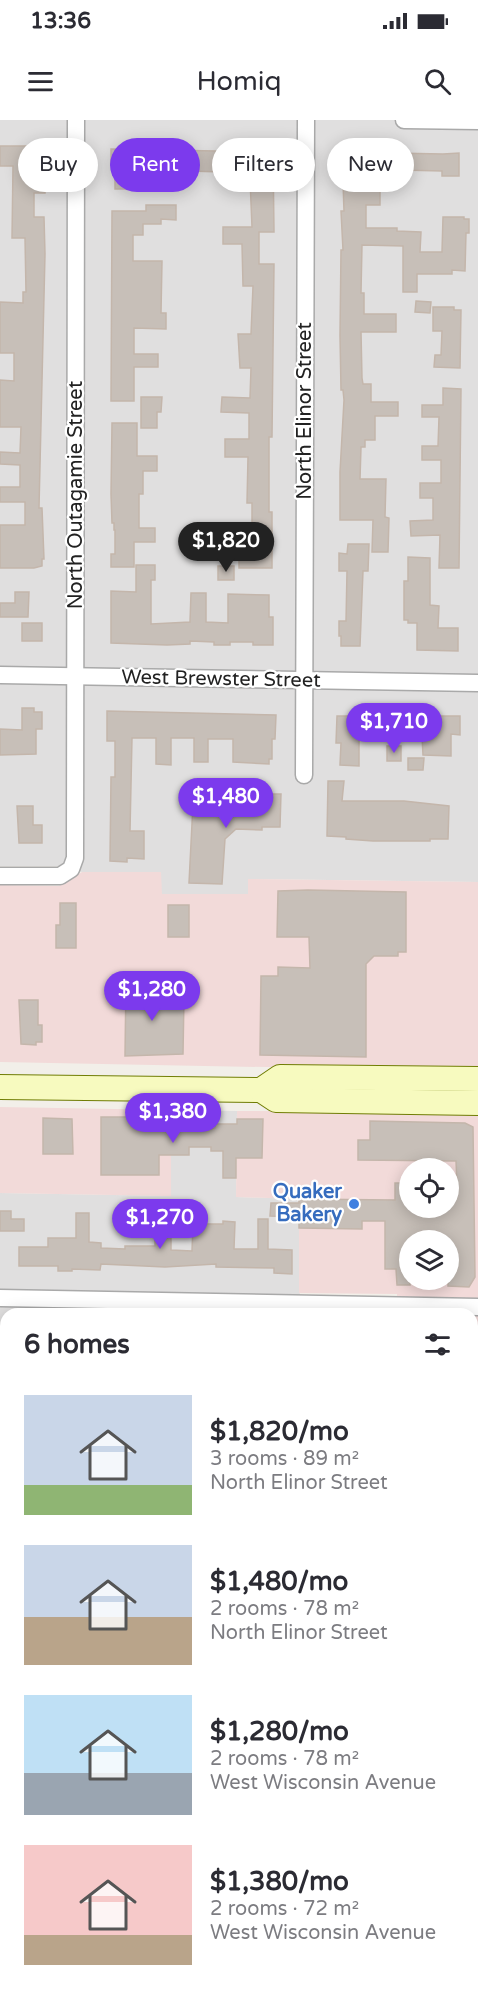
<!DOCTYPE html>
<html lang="en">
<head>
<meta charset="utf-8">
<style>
  :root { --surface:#fff; --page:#f7f7f7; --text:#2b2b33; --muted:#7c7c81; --accent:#7c3aed }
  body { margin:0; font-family:"Varela Round",sans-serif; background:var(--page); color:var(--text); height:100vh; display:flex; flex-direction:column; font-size:22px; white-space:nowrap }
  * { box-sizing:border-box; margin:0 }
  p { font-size:20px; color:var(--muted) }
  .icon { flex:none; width:33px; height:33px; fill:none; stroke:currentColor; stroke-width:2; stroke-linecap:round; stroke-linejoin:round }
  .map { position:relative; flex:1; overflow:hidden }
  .sheet { position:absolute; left:0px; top:1188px; width:478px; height:684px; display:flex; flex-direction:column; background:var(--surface); border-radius:18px 18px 0 0; box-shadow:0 3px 15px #0003 }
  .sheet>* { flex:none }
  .banner { position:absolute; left:18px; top:18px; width:442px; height:54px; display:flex; gap:12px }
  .controls { position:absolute; left:399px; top:1038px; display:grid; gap:12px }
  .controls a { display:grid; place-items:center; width:60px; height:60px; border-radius:50%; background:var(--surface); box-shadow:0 3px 15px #0003; font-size:30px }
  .price { position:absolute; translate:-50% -51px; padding:0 14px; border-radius:21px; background:var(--accent); color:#fff; font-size:20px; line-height:39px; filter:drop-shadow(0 2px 3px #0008) }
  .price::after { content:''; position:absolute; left:50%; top:36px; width:18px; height:14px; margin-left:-9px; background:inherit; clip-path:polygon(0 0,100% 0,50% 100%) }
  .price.selected { background:#222; color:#fff }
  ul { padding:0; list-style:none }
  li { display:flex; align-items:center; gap:18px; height:150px; padding:0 24px }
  li span { display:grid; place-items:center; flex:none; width:168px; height:120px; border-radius:0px; color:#555 }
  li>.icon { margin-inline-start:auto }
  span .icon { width:72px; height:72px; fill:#fffc; stroke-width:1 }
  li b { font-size:26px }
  h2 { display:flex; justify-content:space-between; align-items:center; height:72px; padding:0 24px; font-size:26px }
  .chip { padding:0 21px; border-radius:27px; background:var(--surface); box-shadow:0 3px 15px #0003; font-size:21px; line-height:54px }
  .chip.selected { background:var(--accent); color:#fff }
  .status { display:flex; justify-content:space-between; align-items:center; height:42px; padding:0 30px; background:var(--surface); direction:ltr }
  .status svg { height:16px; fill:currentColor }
  header { display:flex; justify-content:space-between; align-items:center; height:78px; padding:0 24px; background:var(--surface); font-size:27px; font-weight:600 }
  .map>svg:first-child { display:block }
</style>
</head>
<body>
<div class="status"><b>13:36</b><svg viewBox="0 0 49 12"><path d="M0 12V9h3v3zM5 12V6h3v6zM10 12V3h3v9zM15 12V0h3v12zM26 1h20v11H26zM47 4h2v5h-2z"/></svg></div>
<header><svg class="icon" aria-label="menu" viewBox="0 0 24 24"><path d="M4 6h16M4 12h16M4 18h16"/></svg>Homiq<svg class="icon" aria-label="search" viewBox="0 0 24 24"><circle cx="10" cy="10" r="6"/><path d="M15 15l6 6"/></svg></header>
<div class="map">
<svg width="478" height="1872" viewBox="0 0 478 1872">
  <rect width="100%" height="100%" fill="#f2efe9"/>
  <g fill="#e0dfdf">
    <path d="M0 0H478V762L249 759 248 774H161L160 752H82L57 746H0Z"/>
    <path d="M171 990 237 991 236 1077 299 1079 300 1192 354 1194H6V1802H0V1073L171 1076Z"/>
    <rect x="472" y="1274" width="6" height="536"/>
  </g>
  <g fill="#f2dad9" fill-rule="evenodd">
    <path d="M82 752H161L162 774H248V759L478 762V946L471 951 0 942V765L59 766Z"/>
    <path d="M0 987 171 990V1076L0 1073Z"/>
    <path d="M237 991 466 992 478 994V1274H473L472 1194H397V1174L299 1173V1079L236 1077ZM410 1048H448V1088H410ZM410 1120H448V1160H410Z"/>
  </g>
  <path fill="#ffffe5" d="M0 1833H6V1866H472L473 1841H478V1872H0Z"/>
  <g fill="#88e0be">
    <rect x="223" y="1866" width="24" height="6"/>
    <rect x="254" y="1866" width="23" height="6"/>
    <rect x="284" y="1866" width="24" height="6"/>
    <rect x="315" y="1866" width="23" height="6"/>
    <rect x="346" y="1866" width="23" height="6"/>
    <rect x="376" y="1866" width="24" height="6"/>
    <rect x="408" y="1866" width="26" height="6"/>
    <rect x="439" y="1866" width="28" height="6"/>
  </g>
  <g fill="#c7bfb8" stroke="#c4b6ab" stroke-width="1.5">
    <path d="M0 26H45V73H34V97H44L45 134 39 388H42L44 439H42V446L34 448H0V405H25V382H0V367H20V345L0 344V332L20 333 21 307H0V260L14 261V233H0V182L23 183V172H26L25 118H12L13 46H0Z"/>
    <path d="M111 29 273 32 274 112H259V144H274L272 317H269V392H272V448H239V423L213 422 214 408H252V383H247L248 337H225V319H249V293L221 292 222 277 250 278 251 248H240L238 214H251L253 166H243L242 124H223V107H252L250 59H222L223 52 188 51V60H175V51H136V69H115V45H111Z"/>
    <path d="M342 32 443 34 459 33V56H442V51L401 50V56H380V85H366V108H397V111L421 112 420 132H442L443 97H464V99H469V113H466L465 151 452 150V154H417V172H403V126L362 125 361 173H364V194H396V212H361L362 258 363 264H371V282H398V296H375V320H365V327H361L360 359H386L385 397 389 398 388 432H372L373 400H340V352L344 280 343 270H341L340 215 341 130H343L341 91H344Z"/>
    <path d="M146 85H176V100L161 99V104H143V115H133V141H162L161 193H166V209L134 208V234H158V247H134V281H111L112 91H146Z"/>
    <path d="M416 181 431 182 430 193 415 192Z"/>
    <path d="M433 187H454V190H461L460 248 434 247 435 235H441L442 211H433Z"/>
    <path d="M443 268 461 269 459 448H439L440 415 411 416 410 401 433 400V378H420V363H441V340H422V326H438L439 297H422V285H443Z"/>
    <path d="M141 277H162L161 292H157V308H141Z"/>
    <path d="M112 303H137V336H157V351H143V374H139V408H155V422H134V447H111V434H115V410H114V403H112L111 374Z"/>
    <path d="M348 424H369L368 451H363L360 526H341V516H339V501H346L347 451H339V433L347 434Z"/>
    <path d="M408 437 430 438V485L439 486 438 508H458V531L417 530V503H408V500H404V461H408Z"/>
    <path d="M136 445H155V460H151V504L190 502 191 473H206V502L228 503V474L269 475V497H273V525H253V522H230V525H214V522L190 521V524L167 525 111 523V471L136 472Z"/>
    <rect x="218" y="446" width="16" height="14"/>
    <path d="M15 472H29L28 497H0V483H15Z"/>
    <rect x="22" y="503" width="20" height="18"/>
    <path d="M22 588H34V592H42V609H36V634L0 635V609L22 610Z"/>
    <path d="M107 591 276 595 275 619H272V639H269V644L233 642V619H208V642H194V618H171V645L156 644V618H132L130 711H144V739L127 738V742L110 741 111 657H115V621H107Z"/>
    <path d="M337 596H391L390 621 359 620V646L340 645 341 623H336Z"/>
    <path d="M430 596H460V615L451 614V636L423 635 421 597Z"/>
    <rect x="387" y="626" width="14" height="15"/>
    <path d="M408 638H424L423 650H408Z"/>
    <path d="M328 661H344L342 681H404L449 686 448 719H430V721H373L346 719V717L327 716Z"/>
    <path d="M245 674H281L280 707H262V710L236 709 225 719 222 764 189 763 193 684 202 676H245Z"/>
    <path d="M17 686H33V705H42V723H19Z"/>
    <path d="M308 770 406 772V832H398V836H374L366 844V937L260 935 261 856H278V847L310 848 309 817H277L278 771Z"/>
    <path d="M60 783H76V828H56V805H60Z"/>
    <rect x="168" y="785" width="21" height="32"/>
    <path d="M126 860H153V878H184L183 934 125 936Z"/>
    <path d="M19 880H38V905H42V922H36V925L21 924Z"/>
    <path d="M101 997H159V1008L211 1009 215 1008V1004H237V999H263L262 1038H236V1058H223V1031H211V1027H189V1035H159V1055H101Z"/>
    <path d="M43 998 72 999 73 1034H43Z"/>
    <path d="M370 1001 465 1003 473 1007 475 1157 469 1167 448 1166V1120H410V1165H397L396 1149H385V1101H362V1109L299 1108V1097L270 1096 271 1083H299V1079L395 1080V1063H410V1088H448V1064H457L456 1041 358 1040V1020H370Z"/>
    <path d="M0 1091H11V1099H24V1111H0Z"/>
    <path d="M76 1093H89V1122L101 1123V1128L125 1129V1126H155V1095H171V1130L192 1131 193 1104H223V1101L235 1102 234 1129H258V1099H268V1129L292 1130V1154L274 1153V1148L216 1147V1144L165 1147 101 1144 100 1150 72 1149V1151H58V1146H19V1127H48V1118H76Z"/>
  </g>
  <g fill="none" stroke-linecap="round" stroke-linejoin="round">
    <g stroke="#a9a9a9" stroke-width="19">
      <g id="minor">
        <path d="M404 0 478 1"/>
        <path d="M0 555 478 563"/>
        <path d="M304 655 306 0"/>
        <path d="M0 756H60L71 749 75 738 76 0"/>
        <path d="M0 1178 478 1187"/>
        <path d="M0 1389H6"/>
        <path d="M472 1397H478"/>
        <path d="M0 1603H6"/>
        <path d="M472 1613H478"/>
        <path d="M0 1814H6"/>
        <path d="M472 1823H478"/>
      </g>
    </g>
    <g stroke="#707d05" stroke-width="26">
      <g id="secondary">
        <path d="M0 967 261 970 276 980 478 983"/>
        <path d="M261 970 280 957 478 959"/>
      </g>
    </g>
    <use href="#minor" stroke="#fff" stroke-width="16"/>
    <use href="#secondary" stroke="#f7fabf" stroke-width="24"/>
  </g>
  <circle fill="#3f7fe0" stroke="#fff" stroke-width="2" cx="354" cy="1084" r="6"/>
  <g text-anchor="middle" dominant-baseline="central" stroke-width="4.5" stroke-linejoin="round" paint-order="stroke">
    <g font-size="20" fill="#222" stroke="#fff">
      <text transform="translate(305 291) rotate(-90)">North Elinor Street</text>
      <text transform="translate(76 375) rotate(-90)">North Outagamie Street</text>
      <text transform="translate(221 559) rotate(1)">West Brewster Street</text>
    </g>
    <g font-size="20" font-weight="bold" fill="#366cbe" stroke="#fff" text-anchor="end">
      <text x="342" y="1072">Quaker<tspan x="342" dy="23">Bakery</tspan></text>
    </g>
  </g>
</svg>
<div class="controls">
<a><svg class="icon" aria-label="locate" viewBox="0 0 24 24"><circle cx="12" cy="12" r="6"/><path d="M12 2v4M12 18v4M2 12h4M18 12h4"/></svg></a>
<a><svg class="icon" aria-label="layers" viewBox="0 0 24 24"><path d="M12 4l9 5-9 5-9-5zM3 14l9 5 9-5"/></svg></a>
</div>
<b class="price selected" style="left:226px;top:453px">$1,820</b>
<b class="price" style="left:394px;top:634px">$1,710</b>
<b class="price" style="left:226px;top:709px">$1,480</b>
<b class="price" style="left:152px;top:902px">$1,280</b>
<b class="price" style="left:173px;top:1024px">$1,380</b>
<b class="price" style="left:160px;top:1130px">$1,270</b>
<div class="banner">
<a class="chip">Buy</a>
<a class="chip selected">Rent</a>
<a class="chip">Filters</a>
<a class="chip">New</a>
</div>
<section class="sheet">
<h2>6 homes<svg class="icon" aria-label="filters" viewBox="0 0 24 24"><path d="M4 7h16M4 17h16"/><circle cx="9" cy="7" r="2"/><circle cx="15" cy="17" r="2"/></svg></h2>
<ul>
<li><span style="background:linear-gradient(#c9d6e8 75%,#8fb573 0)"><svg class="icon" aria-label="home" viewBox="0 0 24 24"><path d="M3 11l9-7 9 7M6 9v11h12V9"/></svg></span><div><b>$1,820/mo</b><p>3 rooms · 89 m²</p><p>North Elinor Street</p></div></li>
<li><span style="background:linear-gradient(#c9d6e8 60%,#b9a48a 0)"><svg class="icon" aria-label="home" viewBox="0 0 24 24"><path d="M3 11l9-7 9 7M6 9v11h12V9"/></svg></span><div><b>$1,480/mo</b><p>2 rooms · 78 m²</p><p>North Elinor Street</p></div></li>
<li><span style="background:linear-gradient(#bfe0f5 65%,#9aa5b1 0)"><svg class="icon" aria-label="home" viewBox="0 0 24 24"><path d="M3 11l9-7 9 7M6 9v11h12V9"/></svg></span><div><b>$1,280/mo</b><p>2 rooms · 78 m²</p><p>West Wisconsin Avenue</p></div></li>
<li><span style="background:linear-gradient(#f6c9c9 75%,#b9a48a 0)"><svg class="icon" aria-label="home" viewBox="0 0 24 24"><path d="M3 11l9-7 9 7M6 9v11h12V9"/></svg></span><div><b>$1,380/mo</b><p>2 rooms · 72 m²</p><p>West Wisconsin Avenue</p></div></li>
</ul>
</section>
</div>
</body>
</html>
